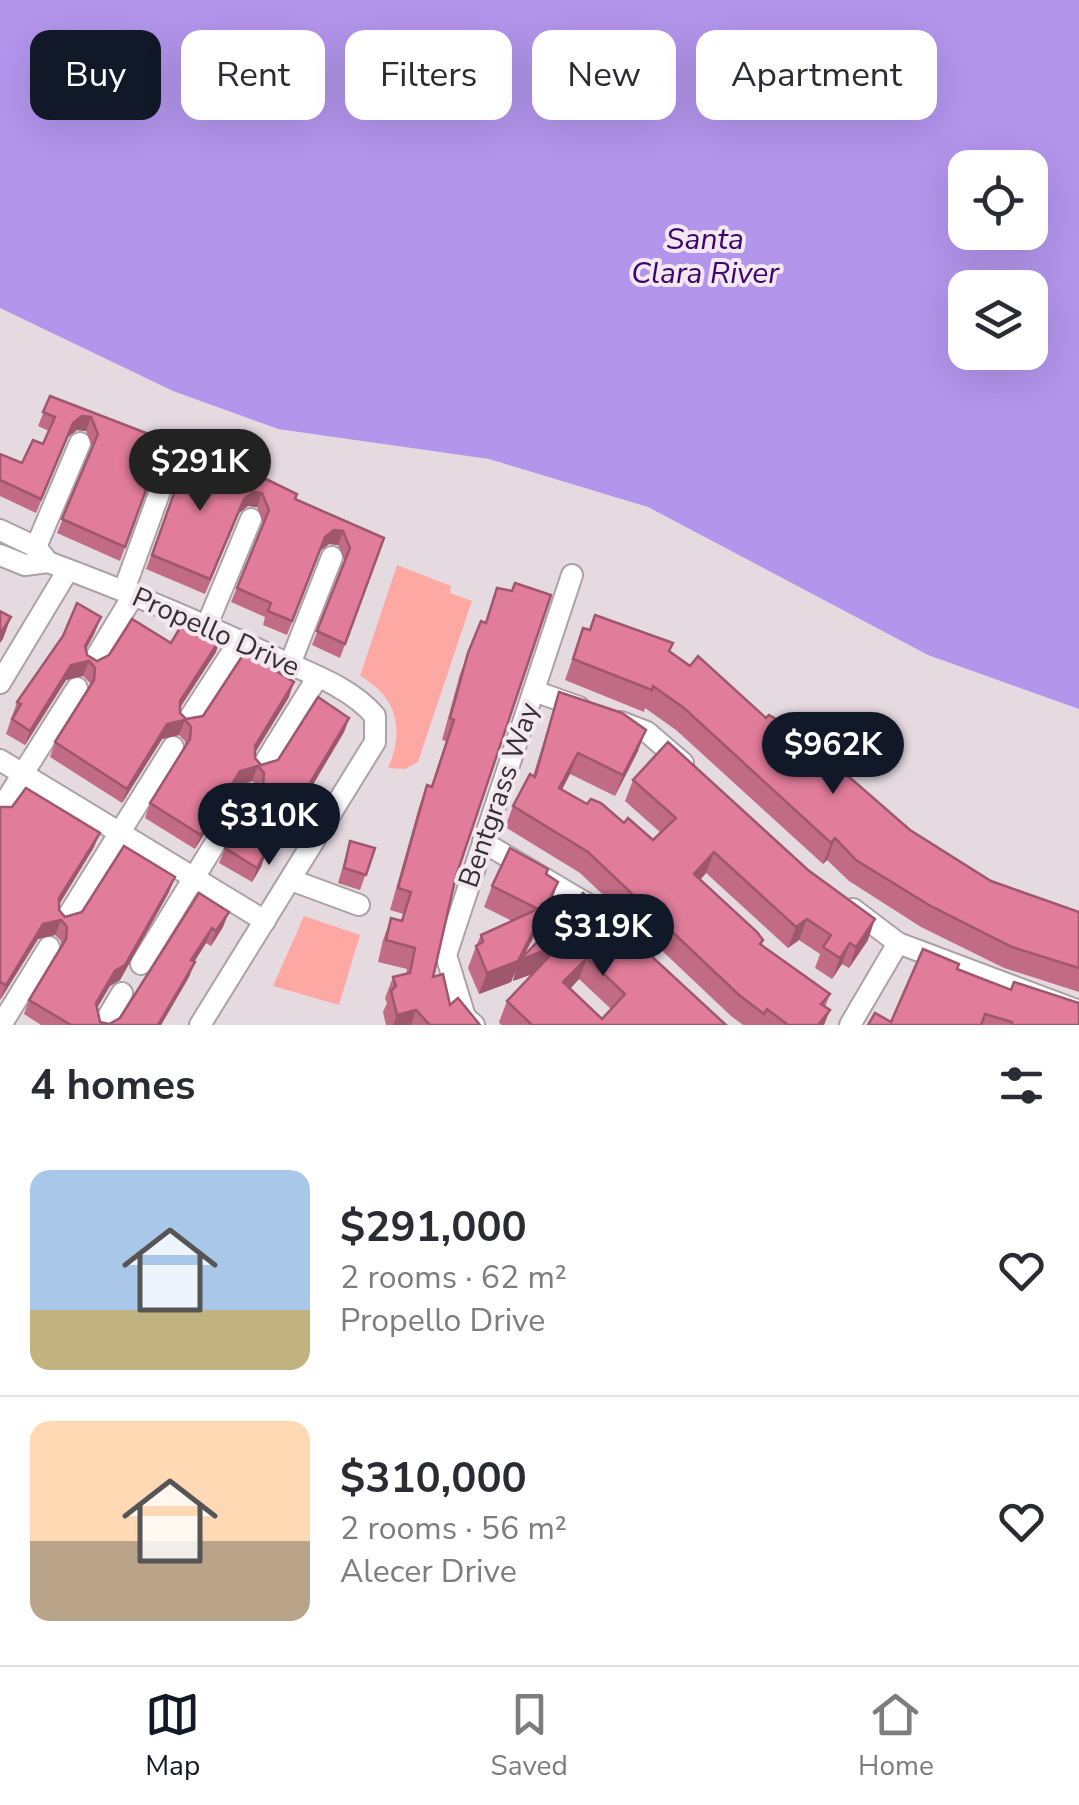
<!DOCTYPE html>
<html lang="en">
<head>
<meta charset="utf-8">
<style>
  :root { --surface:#fff; --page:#f7f7f7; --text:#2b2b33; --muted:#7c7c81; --line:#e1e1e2; --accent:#111827 }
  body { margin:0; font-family:"Nunito Sans",sans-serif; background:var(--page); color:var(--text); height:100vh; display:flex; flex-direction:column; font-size:38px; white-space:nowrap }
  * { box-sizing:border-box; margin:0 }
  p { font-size:32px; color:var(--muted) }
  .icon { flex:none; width:55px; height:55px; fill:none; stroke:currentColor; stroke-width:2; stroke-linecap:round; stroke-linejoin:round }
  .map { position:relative; height:1025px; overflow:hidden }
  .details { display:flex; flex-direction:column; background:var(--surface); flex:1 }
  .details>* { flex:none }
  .top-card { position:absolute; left:30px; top:30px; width:1020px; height:90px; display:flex; gap:20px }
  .controls { position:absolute; left:948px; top:150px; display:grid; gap:20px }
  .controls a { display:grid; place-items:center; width:100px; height:100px; border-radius:20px; background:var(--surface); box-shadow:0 10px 40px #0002; font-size:50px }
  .price { position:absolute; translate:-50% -85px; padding:0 22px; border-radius:35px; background:var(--accent); color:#fff; font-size:32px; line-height:65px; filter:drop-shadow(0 2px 5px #0008) }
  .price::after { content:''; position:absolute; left:50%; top:60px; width:30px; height:22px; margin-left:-15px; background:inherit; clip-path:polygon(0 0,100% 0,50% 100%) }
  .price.selected { background:#222; color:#fff }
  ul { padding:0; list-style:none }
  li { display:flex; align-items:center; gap:30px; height:250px; padding:0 30px }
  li+li { border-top:2px solid var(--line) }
  li span { display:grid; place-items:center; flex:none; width:280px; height:200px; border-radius:20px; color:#555 }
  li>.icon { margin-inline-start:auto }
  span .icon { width:120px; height:120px; fill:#fffc; stroke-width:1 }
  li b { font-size:42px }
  h2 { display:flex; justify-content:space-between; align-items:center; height:120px; padding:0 30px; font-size:42px }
  .tag { padding:0 35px; border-radius:20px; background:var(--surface); box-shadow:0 10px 40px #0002; font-size:35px; line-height:90px }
  .tag.selected { background:var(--accent); color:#fff }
  .tab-bar { display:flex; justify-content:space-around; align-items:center; height:140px; border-top:2px solid var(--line); background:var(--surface); font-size:28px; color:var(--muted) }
  .tab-bar a { display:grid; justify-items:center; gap:5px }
  .tab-bar .selected { color:var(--accent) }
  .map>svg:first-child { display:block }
</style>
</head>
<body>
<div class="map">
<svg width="1079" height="1025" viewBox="0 0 1079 1025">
  <rect width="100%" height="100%" fill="#e6dae1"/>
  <g fill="#fea8a4">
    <path d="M397 565 451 586 450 593 472 601 418 762 405 769 388 768C405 730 397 696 360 676Z"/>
    <path d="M304 916 360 935 339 1005 273 986Z"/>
  </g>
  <path fill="#b395ec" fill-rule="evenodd" d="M0 0H1079V709L928 655 648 507 489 459 278 429 173 391 0 308ZM965 168H1030V232H965ZM965 288H1030V352H965Z"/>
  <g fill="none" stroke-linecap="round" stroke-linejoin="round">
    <g stroke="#aca1a8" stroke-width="24">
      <g id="minor">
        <path d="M0 530 36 547 48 562 25 565 0 555"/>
        <path d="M36 547 80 443"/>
        <path d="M48 562C126 591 201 622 276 658 309 673 351 687 375 716V742L200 1025"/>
        <path d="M124 590 164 480"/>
        <path d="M207 625 251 519"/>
        <path d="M93 662 134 594"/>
        <path d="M290 664 332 557"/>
        <path d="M0 683 68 570"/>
        <path d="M534 691 579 707"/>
        <path d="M187 722 240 640"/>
        <path d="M621 722 647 732 683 763"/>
        <path d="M0 760 265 921"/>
        <path d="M262 767 317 678"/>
        <path d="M0 810 77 688"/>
        <path d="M483 842 601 912"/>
        <path d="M291 880 359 905"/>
        <path d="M853 909 898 943 1079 1011"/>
        <path d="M66 919 173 747"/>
        <path d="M141 964 246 793"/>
        <path d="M1 1025 49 947"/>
        <path d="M103 1025 122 993"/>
        <path d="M474 1025 465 1017 446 955 572 575"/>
        <path d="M850 1025 898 943"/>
      </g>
    </g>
    <use href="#minor" stroke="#fff" stroke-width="20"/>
  </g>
  <g fill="#c26b84" fill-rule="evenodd">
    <path d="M50 396 384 538 340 658 312 645 345 562 338 545 329 544 320 551 287 635 263 625 265 617 231 602 263 523 257 507 248 506 239 513 205 594 146 569 177 485 170 468 161 467 152 474 120 561 57 533 92 447 86 431 77 430 68 437 36 513 0 496V454L22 463 43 444 49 431 38 426Z"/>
    <path d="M497 588 456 876 433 977 450 1005 480 1025H386L383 1012 387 1003 385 998 393 977 406 974 407 969 378 962 383 940 391 918 401 920 403 914 390 910 419 807 427 785 431 787 446 741 442 740 460 674 481 621 485 623Z"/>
    <path d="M583 628 670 651 766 718 910 830 991 881 1079 912V992L1004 968 921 927 849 881 827 860 823 864 676 730 645 708 644 712 565 680Z"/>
    <path d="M95 632 86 650 87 655 97 661 171 643 216 652 180 708V713L186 719 289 697 255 752V758L261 765 278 760 349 718 344 732 302 803 297 799 265 851 266 852 261 867 252 882 219 863 225 848 258 793V787L252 781 234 786 195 849 145 818 150 803 185 747V741L179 735 162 739 122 803 50 757 55 742 89 688 90 683 83 676 66 680 25 745 6 734 17 702Z"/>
    <path d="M559 692 638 751 615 796 570 774 562 790 653 840 661 833 625 801 633 780 868 940 849 968 842 964 832 979 815 968 820 954 799 940 788 948 706 873 700 880 763 940 762 945 830 994 825 1007 824 1025H743L731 1016 580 873 505 827 513 806 533 776Z"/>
    <path d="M0 807 94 847 59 904V910L65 917 169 892 120 980 110 986 97 1008 100 1022 109 1024 120 1018 199 893 223 927 211 946 206 943 194 962 189 977 161 1025H41L24 1014 29 1000 61 947V941L55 935 38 939 0 1000Z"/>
    <path d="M350 841 375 848 360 890 338 883Z"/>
    <path d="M546 874 551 903 524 956 583 893 726 1025H501L499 1022 507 1001 533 974 513 981 516 970 511 982 479 994 468 968 476 946 481 935 512 921 484 907 492 886ZM579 979 611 1009 602 1019 570 989Z"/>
    <path d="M957 969 1011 990 1079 1025H868L891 1022Z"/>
  </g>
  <g fill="#9e576c">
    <path d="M82 416 91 417 86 431 77 430 68 437 36 513 73 423Z"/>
    <path d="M166 453H175L170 468 161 467 152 474 157 460Z"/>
    <path d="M253 492 262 493 257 507 248 506 239 513 205 594 244 499Z"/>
    <path d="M334 530 343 531 338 545 329 544 320 551 287 635 325 537Z"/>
    <path d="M11 617 3 639 0 643V634Z"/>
    <path d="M101 617 95 632 79 661 85 646Z"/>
    <path d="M221 638 216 652 175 715 180 701Z"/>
    <path d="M89 661 83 676 66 680 25 745 30 731 71 665Z"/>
    <path d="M294 682 289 697 250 761 255 746Z"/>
    <path d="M349 718 344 732 302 803 307 788Z"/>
    <path d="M185 720 179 735 162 739 122 803 127 789 167 724Z"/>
    <path d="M646 730 638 751 615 796 623 775Z"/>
    <path d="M578 753 570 774 551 809 559 788Z"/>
    <path d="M258 766 252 781 234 786 195 849 201 835 240 771Z"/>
    <path d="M302 785 297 799 257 864 262 849Z"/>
    <path d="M100 833 94 847 54 913 59 898Z"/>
    <path d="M835 838 827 860 823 864 831 843Z"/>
    <path d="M266 852 261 867 252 882 257 868Z"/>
    <path d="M714 852 706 873 686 896 694 874Z"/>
    <path d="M175 877 169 892 120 980 110 986 91 1018 96 1003Z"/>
    <path d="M558 882 551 903 522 959 561 944 553 966 513 981 516 970 511 982 479 994 487 973Z"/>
    <path d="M229 912 223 927 211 946 216 931Z"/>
    <path d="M807 919 799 940 788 948 796 927Z"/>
    <path d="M875 919 868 940 849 968 856 947Z"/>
    <path d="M61 920 55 935 38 939 0 1000 6 985 43 924Z"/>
    <path d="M212 928 206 943 186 975 191 960Z"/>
    <path d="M850 943 842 964 832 979 840 958Z"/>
    <path d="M587 958 579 979 556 1004 563 982Z"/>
    <path d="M195 962 189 977 161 1025H158Z"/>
    <path d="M416 1010 411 1025H393L397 1015Z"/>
    <path d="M830 1010 824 1025H818Z"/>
  </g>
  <g fill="#e17c9a" stroke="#9e576c" stroke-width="2.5" fill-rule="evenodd">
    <path d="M50 396 268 480 297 494 295 499 384 538 345 644 317 631 350 548 343 531 334 530 325 537 292 621 268 611 271 603 237 588 269 510 262 493 253 492 244 499 210 579 152 555 182 471 175 453H166L157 460 125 547 62 519 98 434 91 417 82 416 73 423 41 499 0 480V454L22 463 33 440 43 444 55 417 43 412Z"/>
    <path d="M515 583 551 595 456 876 433 977 443 974 450 1005 458 998 480 1025H430L416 1010 397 1015 391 991 396 986 393 977 410 973 415 948 386 940 391 918 402 921 411 892 398 888 427 785 432 787 454 720 450 718 468 653 481 621 486 623 497 588 512 591Z"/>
    <path d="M77 603 101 617 85 646 87 655 97 661 109 655 132 619 171 643 187 616 221 638 180 701V713L186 719 203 716 245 652 294 682 255 746V758L261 765 278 760 318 697 349 718 307 788 302 785 262 849 266 852 257 868 225 848 263 785 264 773 258 766 240 771 201 835 150 803 190 739 191 727 185 720 167 724 127 789 55 742 94 680 95 668 89 661 71 665 30 731 12 719 21 704 17 702 63 636Z"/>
    <path d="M0 611 11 617 0 634Z"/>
    <path d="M595 615 673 643 669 651 690 666 698 656 766 718 769 715 776 719 812 753 816 748 910 830 991 881 1079 912V968L1012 947 929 905 856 860 835 838 831 843 684 708 653 686 652 690 573 659 583 628 590 630Z"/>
    <path d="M559 692 622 713 646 730 623 775 578 753 559 788 587 804 591 799 601 803 624 823 628 818 653 840 676 818 633 780 668 742 808 870 875 919 856 947 850 943 840 958 823 947 831 935 807 919 796 927 714 852 694 874 757 932 763 940 760 944 830 994 821 1004 830 1010 818 1025H788L767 1009 764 1014 739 995 588 852 513 806 530 774 535 777Z"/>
    <path d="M26 788 100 833 59 898V910L65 917 82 912 124 846 175 877 125 965 115 971 96 1003 100 1022 109 1024 120 1018 199 893 229 912 216 931 212 928 191 960 195 962 158 1025H71L29 1000 66 939 67 927 61 920 43 924 6 985 0 982V807H12Z"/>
    <path d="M350 841 375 848 366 875 344 868Z"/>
    <path d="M510 848 548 869 546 874 558 882 518 961 487 973 476 946 483 942 481 935 538 909 492 886Z"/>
    <path d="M583 893 726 1025H532L507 1001 561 944 520 960ZM587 958 625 994 602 1019 563 982Z"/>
    <path d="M923 949 959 964 957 969 1011 990 1014 982 1079 1003V1025H1011L1012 1022 985 1014 981 1025H868L875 1013 891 1022Z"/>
  </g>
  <g text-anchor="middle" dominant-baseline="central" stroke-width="8" stroke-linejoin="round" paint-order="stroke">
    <g font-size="28" fill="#353033" stroke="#f3e8ef">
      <text transform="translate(216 632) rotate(24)">Propello Drive</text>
      <text transform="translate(499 795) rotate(-71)">Bentgrass Way</text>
    </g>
    <g font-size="30" font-style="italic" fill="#3d0470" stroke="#f3e8ef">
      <text x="705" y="239">Santa<tspan x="705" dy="34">Clara River</tspan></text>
    </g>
  </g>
</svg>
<div class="controls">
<a><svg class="icon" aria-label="locate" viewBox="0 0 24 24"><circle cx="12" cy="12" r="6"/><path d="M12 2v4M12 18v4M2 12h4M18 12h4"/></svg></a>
<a><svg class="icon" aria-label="layers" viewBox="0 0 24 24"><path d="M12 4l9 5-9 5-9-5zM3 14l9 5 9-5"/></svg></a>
</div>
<b class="price selected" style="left:200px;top:514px">$291K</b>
<b class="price" style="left:833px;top:797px">$962K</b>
<b class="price" style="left:269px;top:868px">$310K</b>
<b class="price" style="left:603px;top:979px">$319K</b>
<div class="top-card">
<a class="tag selected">Buy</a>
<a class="tag">Rent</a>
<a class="tag">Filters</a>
<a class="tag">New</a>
<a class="tag">Apartment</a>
</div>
</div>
<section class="details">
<h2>4 homes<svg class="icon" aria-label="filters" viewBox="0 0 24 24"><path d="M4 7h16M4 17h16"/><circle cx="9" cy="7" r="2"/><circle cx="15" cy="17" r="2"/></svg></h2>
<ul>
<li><span style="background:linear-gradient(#a9c7e8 70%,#c2b280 0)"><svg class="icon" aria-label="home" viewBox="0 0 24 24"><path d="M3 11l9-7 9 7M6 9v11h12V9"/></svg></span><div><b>$291,000</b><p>2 rooms · 62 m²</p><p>Propello Drive</p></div><svg class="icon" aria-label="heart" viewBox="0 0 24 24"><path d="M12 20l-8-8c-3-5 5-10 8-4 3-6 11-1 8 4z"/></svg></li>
<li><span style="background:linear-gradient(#ffd9b3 60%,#b9a48a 0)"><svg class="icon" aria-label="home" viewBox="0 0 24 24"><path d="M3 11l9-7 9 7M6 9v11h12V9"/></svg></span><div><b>$310,000</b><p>2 rooms · 56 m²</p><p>Alecer Drive</p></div><svg class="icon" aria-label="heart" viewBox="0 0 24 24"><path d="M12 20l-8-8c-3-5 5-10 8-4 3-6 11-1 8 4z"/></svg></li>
</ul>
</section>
<nav class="tab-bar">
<a class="selected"><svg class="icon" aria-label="map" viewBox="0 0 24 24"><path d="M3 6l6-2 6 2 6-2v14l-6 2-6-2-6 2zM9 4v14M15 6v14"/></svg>Map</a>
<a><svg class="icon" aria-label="saved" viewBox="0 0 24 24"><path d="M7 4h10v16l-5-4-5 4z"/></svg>Saved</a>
<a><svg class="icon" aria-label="home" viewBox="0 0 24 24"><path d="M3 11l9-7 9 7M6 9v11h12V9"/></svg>Home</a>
</nav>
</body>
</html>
